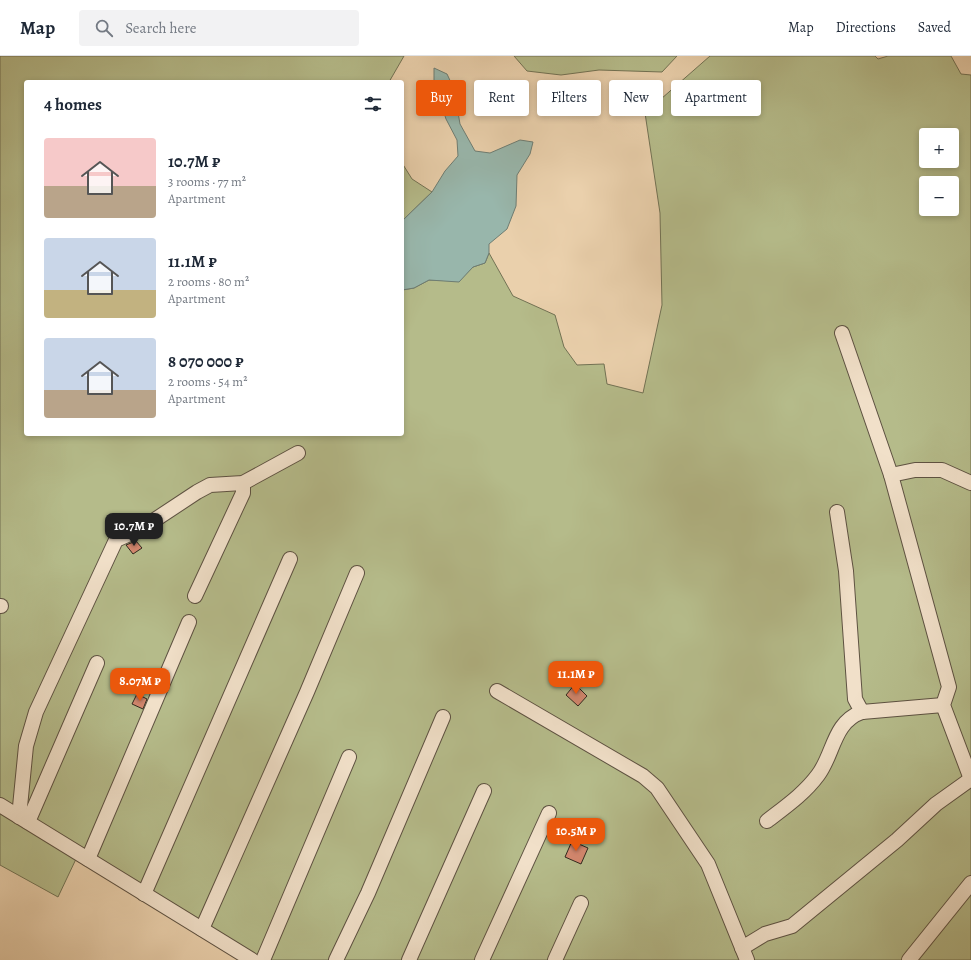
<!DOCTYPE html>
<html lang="en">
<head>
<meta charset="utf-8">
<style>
  :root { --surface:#fff; --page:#f2f2f3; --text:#1f2937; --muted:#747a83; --line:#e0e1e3; --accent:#ea580c }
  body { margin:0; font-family:Alegreya,serif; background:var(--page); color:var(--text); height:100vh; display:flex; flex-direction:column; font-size:15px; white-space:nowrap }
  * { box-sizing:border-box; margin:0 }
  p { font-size:13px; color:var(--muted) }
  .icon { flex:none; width:22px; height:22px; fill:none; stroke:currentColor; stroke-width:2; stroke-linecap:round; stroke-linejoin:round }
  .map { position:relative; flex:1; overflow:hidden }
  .side { position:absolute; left:24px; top:24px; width:380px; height:356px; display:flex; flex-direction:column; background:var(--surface); border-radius:4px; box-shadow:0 2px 6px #0003 }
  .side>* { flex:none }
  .guide { position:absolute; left:416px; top:24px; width:380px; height:36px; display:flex; gap:8px }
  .buttons { position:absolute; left:919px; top:72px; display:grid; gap:8px }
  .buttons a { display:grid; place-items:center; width:40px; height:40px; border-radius:4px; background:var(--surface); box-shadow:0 2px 6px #0003; font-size:20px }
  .price { position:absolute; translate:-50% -34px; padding:0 9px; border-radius:8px; background:var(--accent); color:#fff; font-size:13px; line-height:26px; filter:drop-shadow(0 1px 2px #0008) }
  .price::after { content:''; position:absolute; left:50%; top:24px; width:12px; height:9px; margin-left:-6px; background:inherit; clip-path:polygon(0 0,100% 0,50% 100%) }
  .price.active { background:#222; color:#fff }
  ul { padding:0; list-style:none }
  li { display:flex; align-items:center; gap:12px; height:100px; padding:0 20px }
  li span { display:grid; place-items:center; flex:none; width:112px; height:80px; border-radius:4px; color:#555 }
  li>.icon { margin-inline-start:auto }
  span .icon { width:48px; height:48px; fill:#fffc; stroke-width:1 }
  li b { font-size:17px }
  h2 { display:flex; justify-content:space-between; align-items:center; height:48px; padding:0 20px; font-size:17px }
  .tag { padding:0 14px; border-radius:4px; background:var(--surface); box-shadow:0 2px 6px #0003; font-size:14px; line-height:36px }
  .tag.active { background:var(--accent); color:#fff }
  header { display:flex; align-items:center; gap:24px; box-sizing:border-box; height:56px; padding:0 20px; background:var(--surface); border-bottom:1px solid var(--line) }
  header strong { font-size:19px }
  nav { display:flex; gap:22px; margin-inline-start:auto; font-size:14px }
  .search { width:280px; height:36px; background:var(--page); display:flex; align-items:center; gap:10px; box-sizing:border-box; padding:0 14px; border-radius:4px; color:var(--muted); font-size:15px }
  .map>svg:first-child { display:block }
</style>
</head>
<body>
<header>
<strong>Map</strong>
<div class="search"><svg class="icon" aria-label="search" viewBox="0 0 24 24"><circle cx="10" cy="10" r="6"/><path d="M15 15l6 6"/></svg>Search here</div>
<nav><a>Map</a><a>Directions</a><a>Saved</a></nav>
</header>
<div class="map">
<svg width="971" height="904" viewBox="0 0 971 904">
  <rect width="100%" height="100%" fill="#ead0ac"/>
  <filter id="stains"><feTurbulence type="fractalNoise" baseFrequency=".005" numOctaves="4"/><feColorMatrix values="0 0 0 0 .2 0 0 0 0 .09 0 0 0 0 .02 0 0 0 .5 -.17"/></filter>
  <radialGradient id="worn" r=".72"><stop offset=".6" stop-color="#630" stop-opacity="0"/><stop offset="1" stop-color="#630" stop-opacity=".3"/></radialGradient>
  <g fill="#b5bb8a" stroke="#727254" fill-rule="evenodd">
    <path d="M0 0H404L389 26H26V378H402V234L414 232 429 224 459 225 473 211 485 207 489 197 513 240 555 259 564 291 577 309 604 308 607 328 643 337 662 249 660 157 645 57 710 0H875L878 3 888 0H951L961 18 971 19V904H264L0 743ZM926 79H952V105H926ZM926 127H952V153H926Z"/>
    <path d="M514 0H677L662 16 599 14 561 19 527 15Z"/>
    <path d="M402 107 412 123 432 136 402 165Z"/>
    <path d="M0 757 76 803 58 841 0 809Z"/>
  </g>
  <path fill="#98b6ab" stroke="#6e7d73" d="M434 12 447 18 454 33 460 68 475 95 490 97 520 84 533 86 530 98 517 119 516 150 507 173 489 188V197L485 207 473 211 459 226 429 224 414 232 402 234V165L432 136 445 115 458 100 457 84 446 63 434 26Z"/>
  <g fill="#d3876e" stroke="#30281e">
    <path d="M136 485 142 492 133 498 126 489Z"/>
    <path d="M575 628 587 640 578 650 566 639Z"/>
    <path d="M137 638 147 643 143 653 132 648Z"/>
    <path d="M572 785 588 792 581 808 565 801Z"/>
  </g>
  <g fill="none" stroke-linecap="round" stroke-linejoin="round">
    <g stroke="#5e5242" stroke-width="16">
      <g id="minor">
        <path d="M842 277 891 419 949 631 943 649 971 723"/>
        <path d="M891 419 915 414H942L971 427"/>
        <path d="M837 456 846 515 855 643 862 656"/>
        <path d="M195 540 243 437V427"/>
        <path d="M0 550H1"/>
        <path d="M497 635 643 720 657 732 708 808 747 904"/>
        <path d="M0 749 252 904"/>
        <path d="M19 761 26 690 36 656 116 484 141 473 197 436 210 429 243 427 298 397"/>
        <path d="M767 765C785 751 804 738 818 719 834 698 833 666 862 656L943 649"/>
        <path d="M28 766 97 607"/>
        <path d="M88 803 189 566"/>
        <path d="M144 838 290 503"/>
        <path d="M202 873 307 636 357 517"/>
        <path d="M742 892 765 878 792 870 897 784 936 748 971 723"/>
        <path d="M263 904 349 701"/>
        <path d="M336 904 368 837 443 661"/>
        <path d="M409 904 484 735"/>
        <path d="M482 904 549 757"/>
        <path d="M555 904 581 847"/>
        <path d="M909 904 971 827"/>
      </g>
    </g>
    <use href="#minor" stroke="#f1e0c9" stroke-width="14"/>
  </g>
  <rect width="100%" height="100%" filter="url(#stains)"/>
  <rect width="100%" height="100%" fill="url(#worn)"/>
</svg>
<div class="buttons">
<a>+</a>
<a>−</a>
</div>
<b class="price active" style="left:134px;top:491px">10.7M ₽</b>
<b class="price" style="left:576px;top:639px">11.1M ₽</b>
<b class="price" style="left:140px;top:646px">8.07M ₽</b>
<b class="price" style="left:576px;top:796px">10.5M ₽</b>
<div class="guide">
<a class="tag active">Buy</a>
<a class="tag">Rent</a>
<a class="tag">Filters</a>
<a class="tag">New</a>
<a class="tag">Apartment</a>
</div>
<section class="side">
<h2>4 homes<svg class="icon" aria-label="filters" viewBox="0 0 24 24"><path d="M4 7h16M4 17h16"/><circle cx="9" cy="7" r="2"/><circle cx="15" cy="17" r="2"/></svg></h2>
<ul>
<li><span style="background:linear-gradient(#f6c9c9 60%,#b9a48a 0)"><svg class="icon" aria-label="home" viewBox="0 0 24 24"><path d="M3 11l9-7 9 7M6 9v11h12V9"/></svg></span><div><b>10.7M ₽</b><p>3 rooms · 77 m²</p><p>Apartment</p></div></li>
<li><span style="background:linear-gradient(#c9d6e8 65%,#c2b280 0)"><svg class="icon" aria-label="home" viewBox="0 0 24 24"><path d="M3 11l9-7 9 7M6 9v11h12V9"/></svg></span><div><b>11.1M ₽</b><p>2 rooms · 80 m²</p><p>Apartment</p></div></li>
<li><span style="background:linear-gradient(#c9d6e8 65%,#b9a48a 0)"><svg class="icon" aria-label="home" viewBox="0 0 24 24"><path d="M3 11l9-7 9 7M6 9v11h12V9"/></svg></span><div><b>8 070 000 ₽</b><p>2 rooms · 54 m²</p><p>Apartment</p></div></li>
</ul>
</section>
</div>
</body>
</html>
